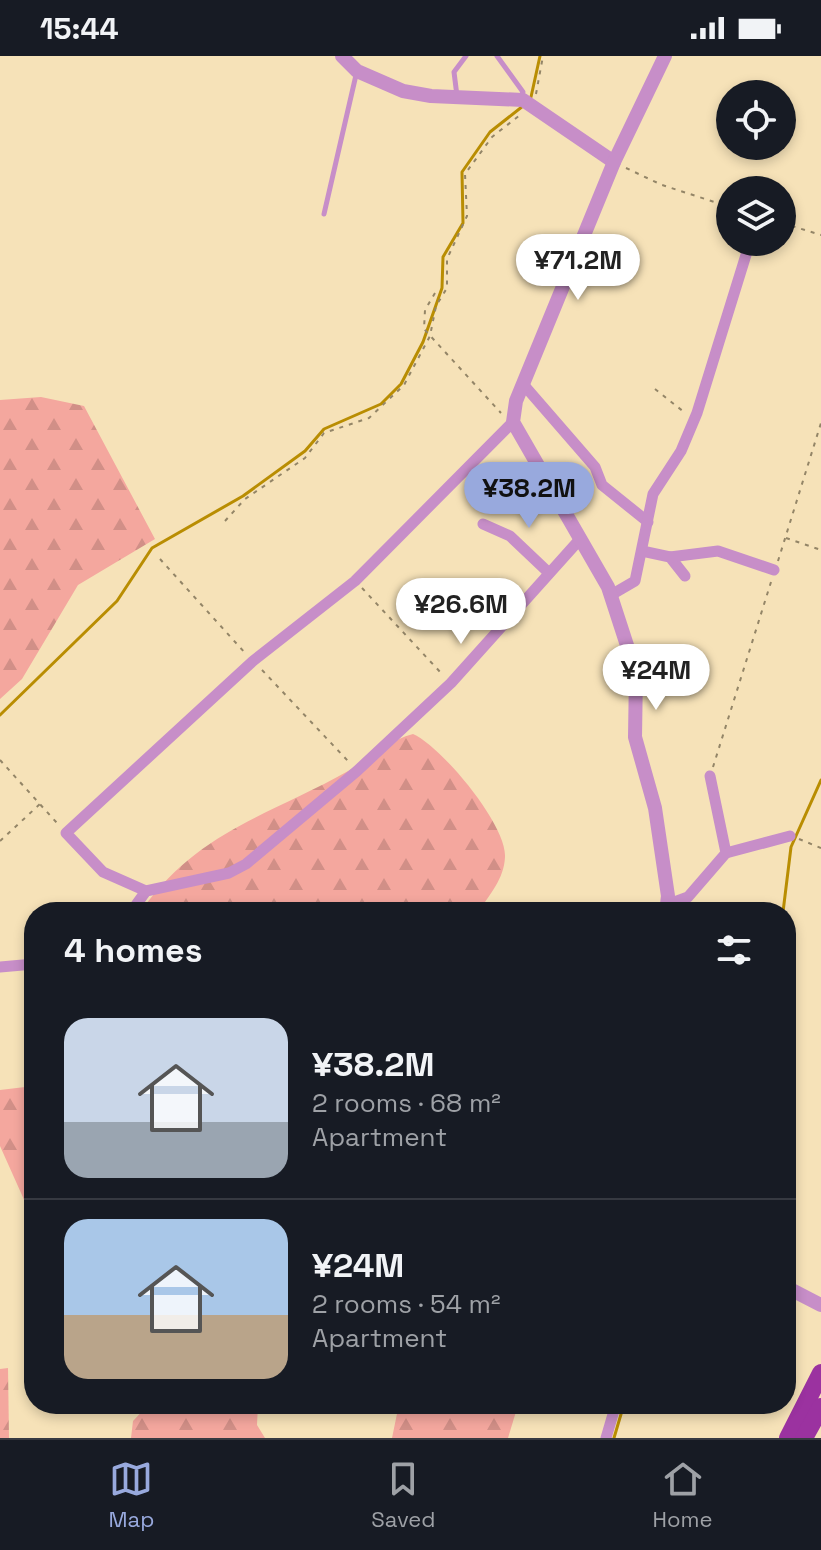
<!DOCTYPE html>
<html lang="en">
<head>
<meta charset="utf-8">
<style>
  :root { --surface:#171b24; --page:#242831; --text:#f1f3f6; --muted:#9ea1a6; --line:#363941; --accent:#98a9dd }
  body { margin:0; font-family:"Space Grotesk",sans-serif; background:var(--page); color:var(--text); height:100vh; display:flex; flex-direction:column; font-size:30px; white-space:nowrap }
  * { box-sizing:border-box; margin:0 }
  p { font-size:26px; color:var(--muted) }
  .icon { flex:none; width:44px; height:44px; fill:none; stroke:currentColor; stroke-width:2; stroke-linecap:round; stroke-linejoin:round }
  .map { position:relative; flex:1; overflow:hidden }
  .drawer { position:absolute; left:24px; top:846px; width:772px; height:512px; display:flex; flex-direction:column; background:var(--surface); border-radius:32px; box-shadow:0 4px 12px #0003 }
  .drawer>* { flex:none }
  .buttons { position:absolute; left:716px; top:24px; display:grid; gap:16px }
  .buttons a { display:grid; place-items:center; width:80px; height:80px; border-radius:50%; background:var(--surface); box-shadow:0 4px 12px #0003; font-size:40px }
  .price { position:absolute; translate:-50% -68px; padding:0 18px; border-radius:28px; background:#fff; color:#222; font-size:26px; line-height:52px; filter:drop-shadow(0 2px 4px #0008) }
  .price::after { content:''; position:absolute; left:50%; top:48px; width:24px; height:18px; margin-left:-12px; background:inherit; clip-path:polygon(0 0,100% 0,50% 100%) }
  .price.on { background:var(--accent); color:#111 }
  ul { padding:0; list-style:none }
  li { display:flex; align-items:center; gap:24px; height:200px; padding:0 40px }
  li+li { border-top:2px solid var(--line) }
  li span { display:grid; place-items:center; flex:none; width:224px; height:160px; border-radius:24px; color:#555 }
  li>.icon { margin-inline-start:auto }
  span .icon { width:96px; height:96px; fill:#fffc; stroke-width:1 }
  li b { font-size:34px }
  h2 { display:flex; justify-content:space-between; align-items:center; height:96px; padding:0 40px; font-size:34px }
  .status { display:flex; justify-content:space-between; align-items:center; height:56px; padding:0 40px; background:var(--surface); direction:ltr }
  .status svg { height:22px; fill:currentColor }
  .tab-bar { display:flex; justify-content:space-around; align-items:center; height:112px; border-top:2px solid var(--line); background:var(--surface); font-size:22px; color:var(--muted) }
  .tab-bar a { display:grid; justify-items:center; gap:4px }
  .tab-bar .on { color:var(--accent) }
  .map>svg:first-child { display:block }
</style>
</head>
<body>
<div class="status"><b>15:44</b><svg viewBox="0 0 49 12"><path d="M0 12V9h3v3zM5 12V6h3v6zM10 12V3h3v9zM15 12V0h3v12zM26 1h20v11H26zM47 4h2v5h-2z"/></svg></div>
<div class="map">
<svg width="821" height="1382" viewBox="0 0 821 1382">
  <defs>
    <pattern id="forest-firs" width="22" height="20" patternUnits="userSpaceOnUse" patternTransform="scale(2)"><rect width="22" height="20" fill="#f4a79e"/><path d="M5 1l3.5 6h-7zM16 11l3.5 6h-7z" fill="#d18f87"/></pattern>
  </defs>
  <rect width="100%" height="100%" fill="#f6e2b8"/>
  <g fill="url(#forest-firs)">
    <path d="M41 341 84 350 155 483 78 529 22 623 0 643V344Z"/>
    <path d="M413 678C441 690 507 769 505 801 504 823 490 838 478 856H140C200 773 267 761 350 714 372 702 389 684 413 678Z"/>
    <path d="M34 1026V1166L0 1090V1034L25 1031Z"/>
    <path d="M8 1312 9 1382H0V1313Z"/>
    <path d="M149 1348H258L257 1369 265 1382H131L133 1365Z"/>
    <path d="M399 1348H518V1349L508 1382H392Z"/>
  </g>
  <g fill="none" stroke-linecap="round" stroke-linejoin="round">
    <g stroke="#b98d02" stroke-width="3">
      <path d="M531 41 540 0"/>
      <path d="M0 659 117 545 152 492 243 440 305 395 324 373 381 348 401 328 423 286 442 232 443 201 463 167 462 116 490 76 523 50"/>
      <path d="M783 856 791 791 821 724"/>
      <path d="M614 1382 624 1348"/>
    </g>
    <g stroke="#938567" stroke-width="2" stroke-dasharray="4 6" stroke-linecap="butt">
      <path d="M536 38 543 0"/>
      <path d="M626 112 662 129 730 151"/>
      <path d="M782 167 821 179"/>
      <path d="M435 237 425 254 424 273 501 357"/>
      <path d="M655 333 684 356"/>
      <path d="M225 465 245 443 305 402 324 377 369 362 404 329 430 280 436 250 447 232V203L467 160 465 118 492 81 520 59"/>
      <path d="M786 482 821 494"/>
      <path d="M160 503 246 598"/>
      <path d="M778 505 821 367"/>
      <path d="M362 532 442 618"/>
      <path d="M262 614 348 705"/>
      <path d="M0 704 57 767"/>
      <path d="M713 711 771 526"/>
      <path d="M799 783 821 792"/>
      <path d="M0 785 40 748"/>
    </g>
    <g stroke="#c78ec8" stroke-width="5">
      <path d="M497 0 523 36 520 43"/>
      <path d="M457 40 454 16 466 0"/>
      <path d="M324 158 356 19"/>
    </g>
    <g stroke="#c78ec8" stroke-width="11">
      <path d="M523 328 595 411 602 429 648 466"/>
      <path d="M513 366 355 525 253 605 66 777 103 816 146 835 229 817 246 808 357 715 451 627 581 482"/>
      <path d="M483 468 510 480 549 517"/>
      <path d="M642 495 670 501 685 520"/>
      <path d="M670 501 718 495 774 514"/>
      <path d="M611 539 635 525 653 438 681 395 697 357 750 186"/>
      <path d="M726 797 790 780"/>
      <path d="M669 848 688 841 726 797 710 720"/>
      <path d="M131 856 146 835"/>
      <path d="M0 911 34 908"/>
      <path d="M606 1382 616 1348"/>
    </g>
    <g stroke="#c78ec8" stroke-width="14">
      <path d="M342 0 357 15 403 35 431 40 523 44 614 106"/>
      <path d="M665 0 614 106 516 345 513 366 608 531 636 617 635 681 655 752 668 840 666 856"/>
      <path d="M786 1231 821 1249"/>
    </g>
    <g stroke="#9b32a0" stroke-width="18">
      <path d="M788 1382 821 1317"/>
      <path d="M804 1382 821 1351"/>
    </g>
  </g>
</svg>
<div class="buttons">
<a><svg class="icon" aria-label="locate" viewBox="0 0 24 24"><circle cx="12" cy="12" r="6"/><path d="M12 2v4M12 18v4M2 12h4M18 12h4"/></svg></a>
<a><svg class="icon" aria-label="layers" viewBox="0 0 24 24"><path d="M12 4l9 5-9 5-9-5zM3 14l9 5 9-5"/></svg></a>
</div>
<b class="price" style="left:578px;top:246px">¥71.2M</b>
<b class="price on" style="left:529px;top:474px">¥38.2M</b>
<b class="price" style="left:461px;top:590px">¥26.6M</b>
<b class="price" style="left:656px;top:656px">¥24M</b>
<section class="drawer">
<h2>4 homes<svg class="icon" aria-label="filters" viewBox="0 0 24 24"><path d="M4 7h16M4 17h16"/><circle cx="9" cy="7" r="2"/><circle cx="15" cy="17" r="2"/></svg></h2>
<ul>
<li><span style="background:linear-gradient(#c9d6e8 65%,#9aa5b1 0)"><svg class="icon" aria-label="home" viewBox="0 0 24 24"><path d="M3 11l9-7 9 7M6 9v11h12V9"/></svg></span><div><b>¥38.2M</b><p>2 rooms · 68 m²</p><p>Apartment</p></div></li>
<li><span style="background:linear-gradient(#a9c7e8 60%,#b9a48a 0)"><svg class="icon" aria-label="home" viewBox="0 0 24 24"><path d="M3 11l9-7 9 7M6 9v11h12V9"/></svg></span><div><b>¥24M</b><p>2 rooms · 54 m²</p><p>Apartment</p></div></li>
</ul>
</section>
</div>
<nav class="tab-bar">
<a class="on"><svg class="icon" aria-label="map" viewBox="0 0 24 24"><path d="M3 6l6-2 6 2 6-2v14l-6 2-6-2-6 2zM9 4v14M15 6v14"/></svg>Map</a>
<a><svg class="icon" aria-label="saved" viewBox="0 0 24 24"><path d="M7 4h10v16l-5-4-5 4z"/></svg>Saved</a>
<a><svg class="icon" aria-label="home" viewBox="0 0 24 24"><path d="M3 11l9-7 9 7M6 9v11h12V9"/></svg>Home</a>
</nav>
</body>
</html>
